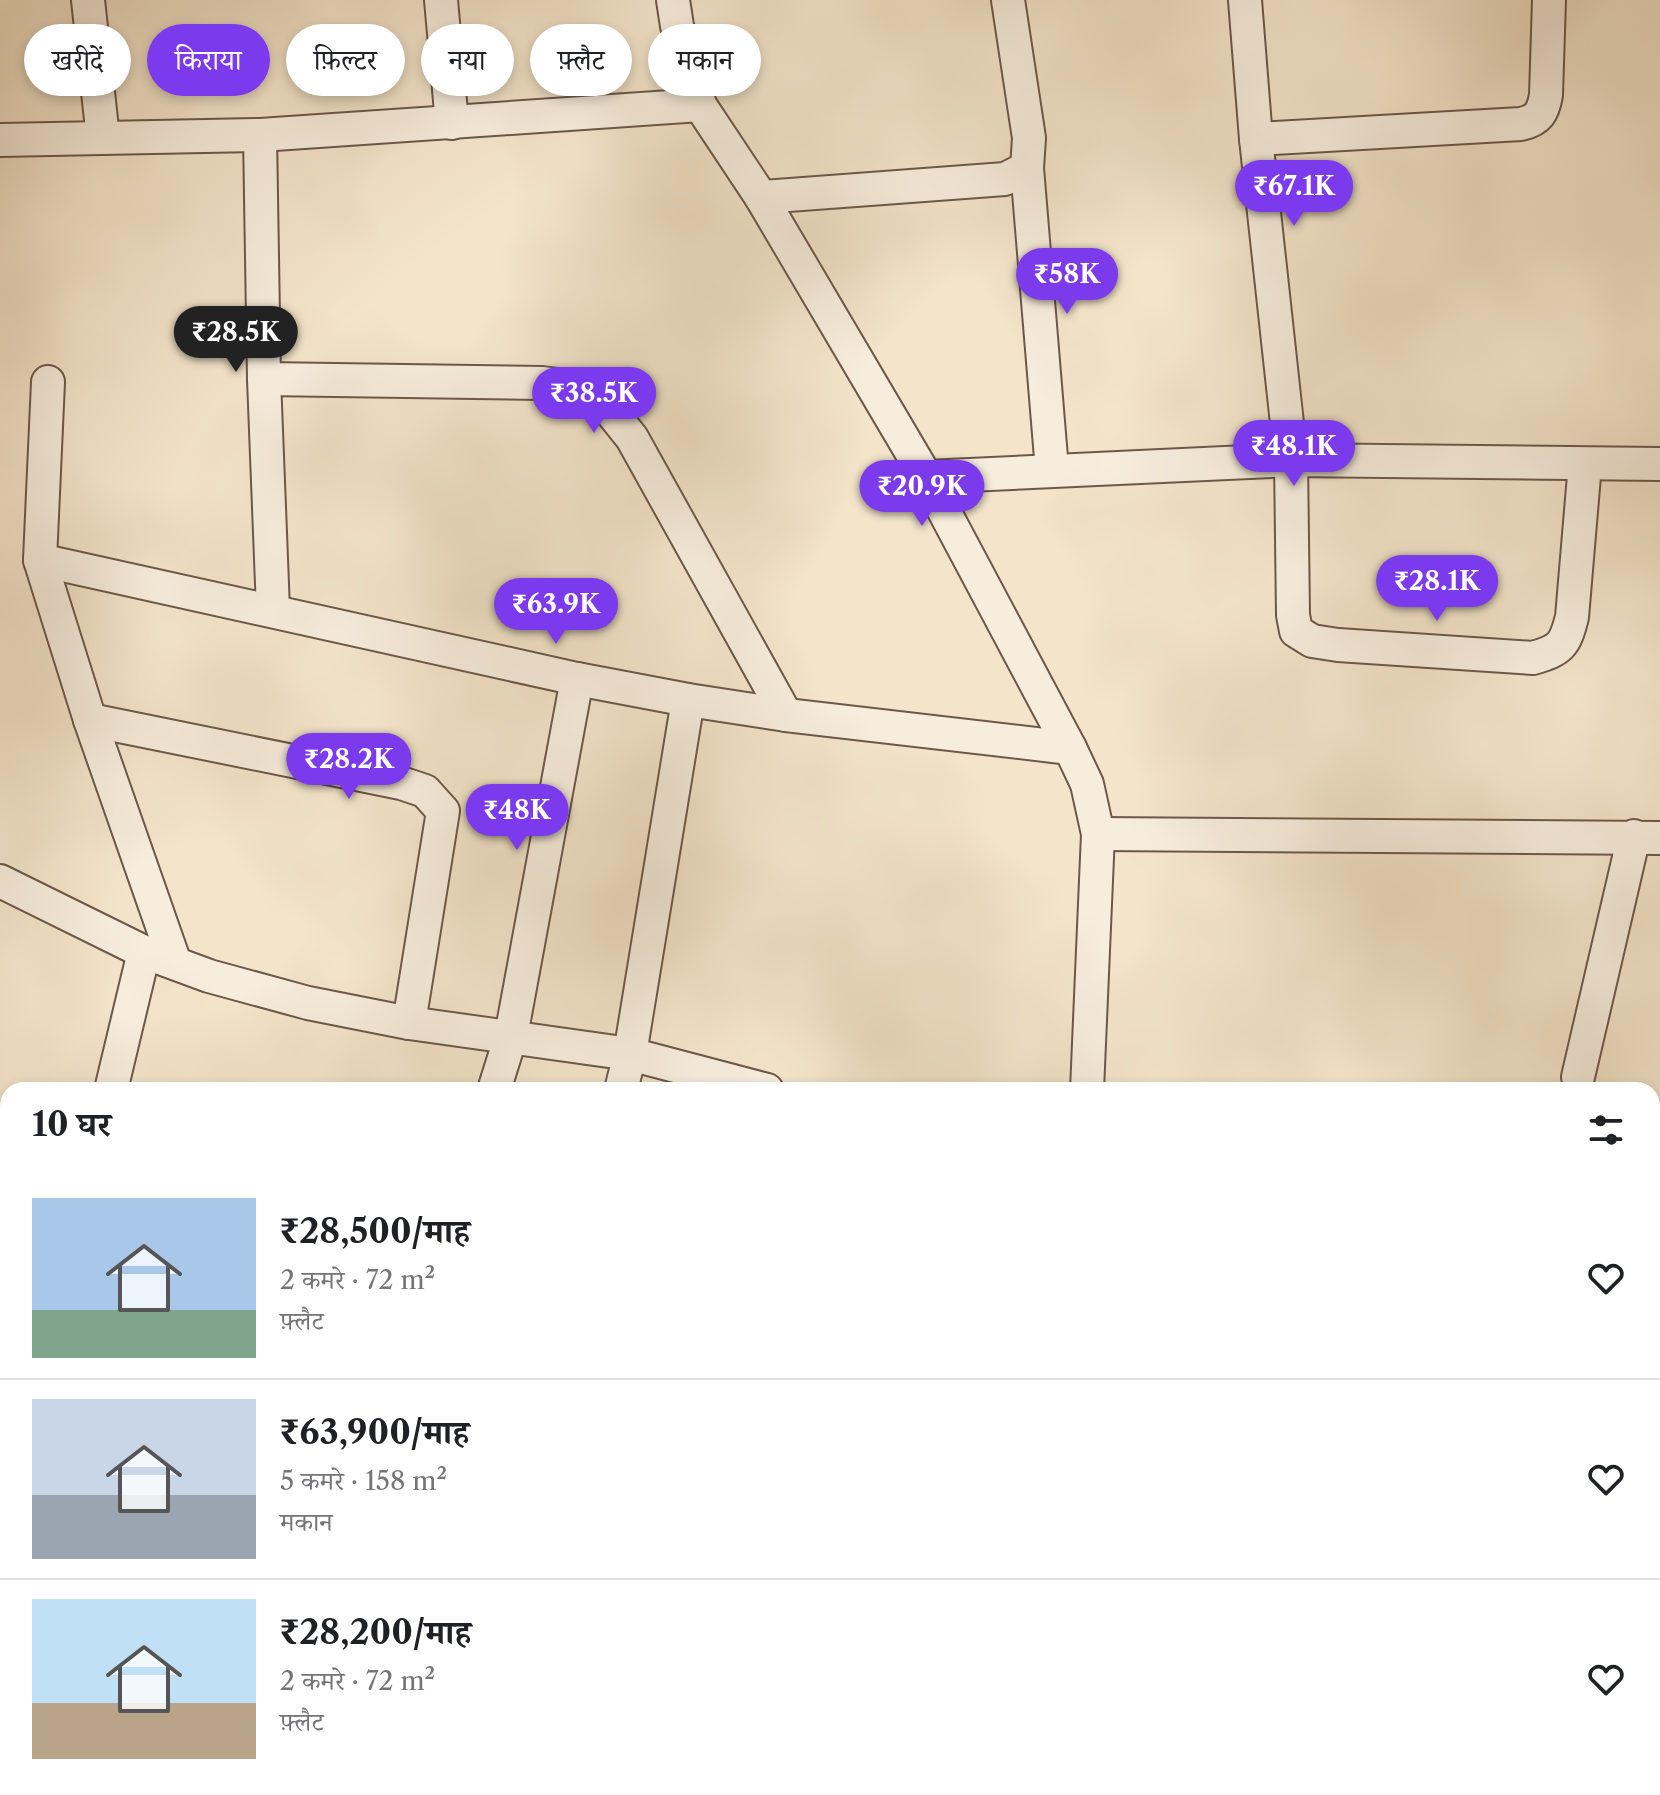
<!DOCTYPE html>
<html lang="hi">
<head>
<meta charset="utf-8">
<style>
  :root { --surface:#fff; --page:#f2f2f2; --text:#202124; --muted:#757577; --line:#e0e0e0; --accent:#7c3aed }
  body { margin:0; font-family:"Libre Caslon Text","Noto Serif Devanagari",serif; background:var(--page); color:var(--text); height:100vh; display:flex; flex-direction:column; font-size:30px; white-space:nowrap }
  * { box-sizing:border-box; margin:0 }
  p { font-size:26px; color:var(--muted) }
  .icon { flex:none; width:44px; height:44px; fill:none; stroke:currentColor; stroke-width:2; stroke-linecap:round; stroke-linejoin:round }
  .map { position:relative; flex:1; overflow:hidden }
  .side { position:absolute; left:0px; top:1082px; width:1660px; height:714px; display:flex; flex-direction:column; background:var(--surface); border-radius:24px 24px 0 0; box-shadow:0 4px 12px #0003 }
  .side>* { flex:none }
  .top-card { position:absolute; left:24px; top:24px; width:800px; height:72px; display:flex; gap:16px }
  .price { position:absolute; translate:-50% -68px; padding:0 18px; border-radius:28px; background:var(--accent); color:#fff; font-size:26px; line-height:52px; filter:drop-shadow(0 2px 4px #0008) }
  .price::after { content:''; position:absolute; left:50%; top:48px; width:24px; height:18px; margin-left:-12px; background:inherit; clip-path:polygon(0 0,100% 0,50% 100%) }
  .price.selected { background:#222; color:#fff }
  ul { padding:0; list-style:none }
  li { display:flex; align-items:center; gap:24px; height:200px; padding:0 32px }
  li+li { border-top:2px solid var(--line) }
  li span { display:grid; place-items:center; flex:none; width:224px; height:160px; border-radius:0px; color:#555 }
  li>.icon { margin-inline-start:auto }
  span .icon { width:96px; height:96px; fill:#fffc; stroke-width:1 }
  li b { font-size:34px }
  h2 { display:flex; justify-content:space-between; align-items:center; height:96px; padding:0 32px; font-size:34px }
  .chip { padding:0 28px; border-radius:36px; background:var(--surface); box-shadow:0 4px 12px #0003; font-size:28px; line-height:72px }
  .chip.selected { background:var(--accent); color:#fff }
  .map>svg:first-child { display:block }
</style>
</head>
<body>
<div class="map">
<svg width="1660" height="1795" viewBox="0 0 1660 1795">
  <rect width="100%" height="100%" fill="#f3e4ca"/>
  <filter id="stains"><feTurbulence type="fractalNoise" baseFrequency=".0025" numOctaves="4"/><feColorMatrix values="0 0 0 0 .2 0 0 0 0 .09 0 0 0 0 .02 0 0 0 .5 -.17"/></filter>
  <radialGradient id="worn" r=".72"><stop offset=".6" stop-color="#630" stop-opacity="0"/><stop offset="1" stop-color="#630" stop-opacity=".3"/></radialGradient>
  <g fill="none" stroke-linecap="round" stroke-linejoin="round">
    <g stroke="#6c584a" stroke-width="36">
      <g id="street">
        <path d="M88 0 103 138"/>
        <path d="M441 0 452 123"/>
        <path d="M673 0 677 26 700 105 761 197 926 477 1070 748 1087 784 1098 834 1087 1090"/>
        <path d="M1245 0 1256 139 1291 460 1293 615 1296 631 1312 641 1338 645 1533 658C1561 650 1565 645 1572 617L1585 464"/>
        <path d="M260 135 264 379 273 610"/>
        <path d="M1256 139 1521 124C1539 120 1543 112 1546 95L1549 0"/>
        <path d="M0 140 260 135 700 105"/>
        <path d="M1027 168 1052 470"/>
        <path d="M761 197 1005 179 1027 168 1029 138 1008 0"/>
        <path d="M264 379 542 383 574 387 608 408 632 438 786 715"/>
        <path d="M48 382 40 560 90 720 175 963"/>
        <path d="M926 477 1291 460 1660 464"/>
        <path d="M40 560 577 679 688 700 786 715 1070 748"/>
        <path d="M90 720 401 783 425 791 443 811 409 1023"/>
        <path d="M1098 834 1660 838"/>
        <path d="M0 881 144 952 209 976 308 1003 409 1023 630 1054 767 1090"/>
        <path d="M1578 1077 1634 836"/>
        <path d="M111 1090 144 952"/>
        <path d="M494 1090 511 1036 577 679"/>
        <path d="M621 1090 630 1054 688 700"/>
        <path d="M1652 1239 1660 1240"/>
        <path d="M1652 1369 1660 1338"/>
        <path d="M0 1571 8 1534"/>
        <path d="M0 1737H8"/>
        <path d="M528 1788 530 1795"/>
        <path d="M272 1795 273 1788"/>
        <path d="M758 1795 759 1788"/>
        <path d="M1184 1795 1186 1788"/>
        <path d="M1413 1795 1414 1788"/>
      </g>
    </g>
    <use href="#street" stroke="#f7eddd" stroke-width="32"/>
  </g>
  <rect width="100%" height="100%" filter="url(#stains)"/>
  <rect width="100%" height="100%" fill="url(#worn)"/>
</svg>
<b class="price" style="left:1294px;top:228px">₹67.1K</b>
<b class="price" style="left:1067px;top:316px">₹58K</b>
<b class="price selected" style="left:236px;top:374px">₹28.5K</b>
<b class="price" style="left:594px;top:435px">₹38.5K</b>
<b class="price" style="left:1294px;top:488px">₹48.1K</b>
<b class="price" style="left:922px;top:528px">₹20.9K</b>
<b class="price" style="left:1437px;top:623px">₹28.1K</b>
<b class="price" style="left:556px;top:646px">₹63.9K</b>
<b class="price" style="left:349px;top:801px">₹28.2K</b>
<b class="price" style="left:517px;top:852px">₹48K</b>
<div class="top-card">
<a class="chip">खरीदें</a>
<a class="chip selected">किराया</a>
<a class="chip">फ़िल्टर</a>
<a class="chip">नया</a>
<a class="chip">फ़्लैट</a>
<a class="chip">मकान</a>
</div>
<section class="side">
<h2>10 घर<svg class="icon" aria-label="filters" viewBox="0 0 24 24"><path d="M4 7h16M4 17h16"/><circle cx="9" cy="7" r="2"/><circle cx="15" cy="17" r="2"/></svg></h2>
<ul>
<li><span style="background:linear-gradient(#a9c7e8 70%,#7fa58c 0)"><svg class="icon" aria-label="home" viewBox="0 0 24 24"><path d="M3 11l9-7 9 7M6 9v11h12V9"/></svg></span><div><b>₹28,500/माह</b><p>2 कमरे · 72 m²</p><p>फ़्लैट</p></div><svg class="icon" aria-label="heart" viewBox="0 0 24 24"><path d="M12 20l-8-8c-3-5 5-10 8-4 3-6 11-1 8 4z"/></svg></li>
<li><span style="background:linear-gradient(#c9d6e8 60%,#9aa5b1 0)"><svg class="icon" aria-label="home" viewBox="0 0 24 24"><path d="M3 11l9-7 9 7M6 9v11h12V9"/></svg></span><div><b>₹63,900/माह</b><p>5 कमरे · 158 m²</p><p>मकान</p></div><svg class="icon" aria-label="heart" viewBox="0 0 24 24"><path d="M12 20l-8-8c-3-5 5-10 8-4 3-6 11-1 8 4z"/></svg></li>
<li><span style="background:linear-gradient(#bfe0f5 65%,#b9a48a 0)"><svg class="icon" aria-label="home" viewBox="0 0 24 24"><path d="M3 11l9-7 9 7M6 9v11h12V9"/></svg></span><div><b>₹28,200/माह</b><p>2 कमरे · 72 m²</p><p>फ़्लैट</p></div><svg class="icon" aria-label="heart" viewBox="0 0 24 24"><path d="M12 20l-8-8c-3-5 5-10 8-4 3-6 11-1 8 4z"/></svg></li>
</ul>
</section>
</div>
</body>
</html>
